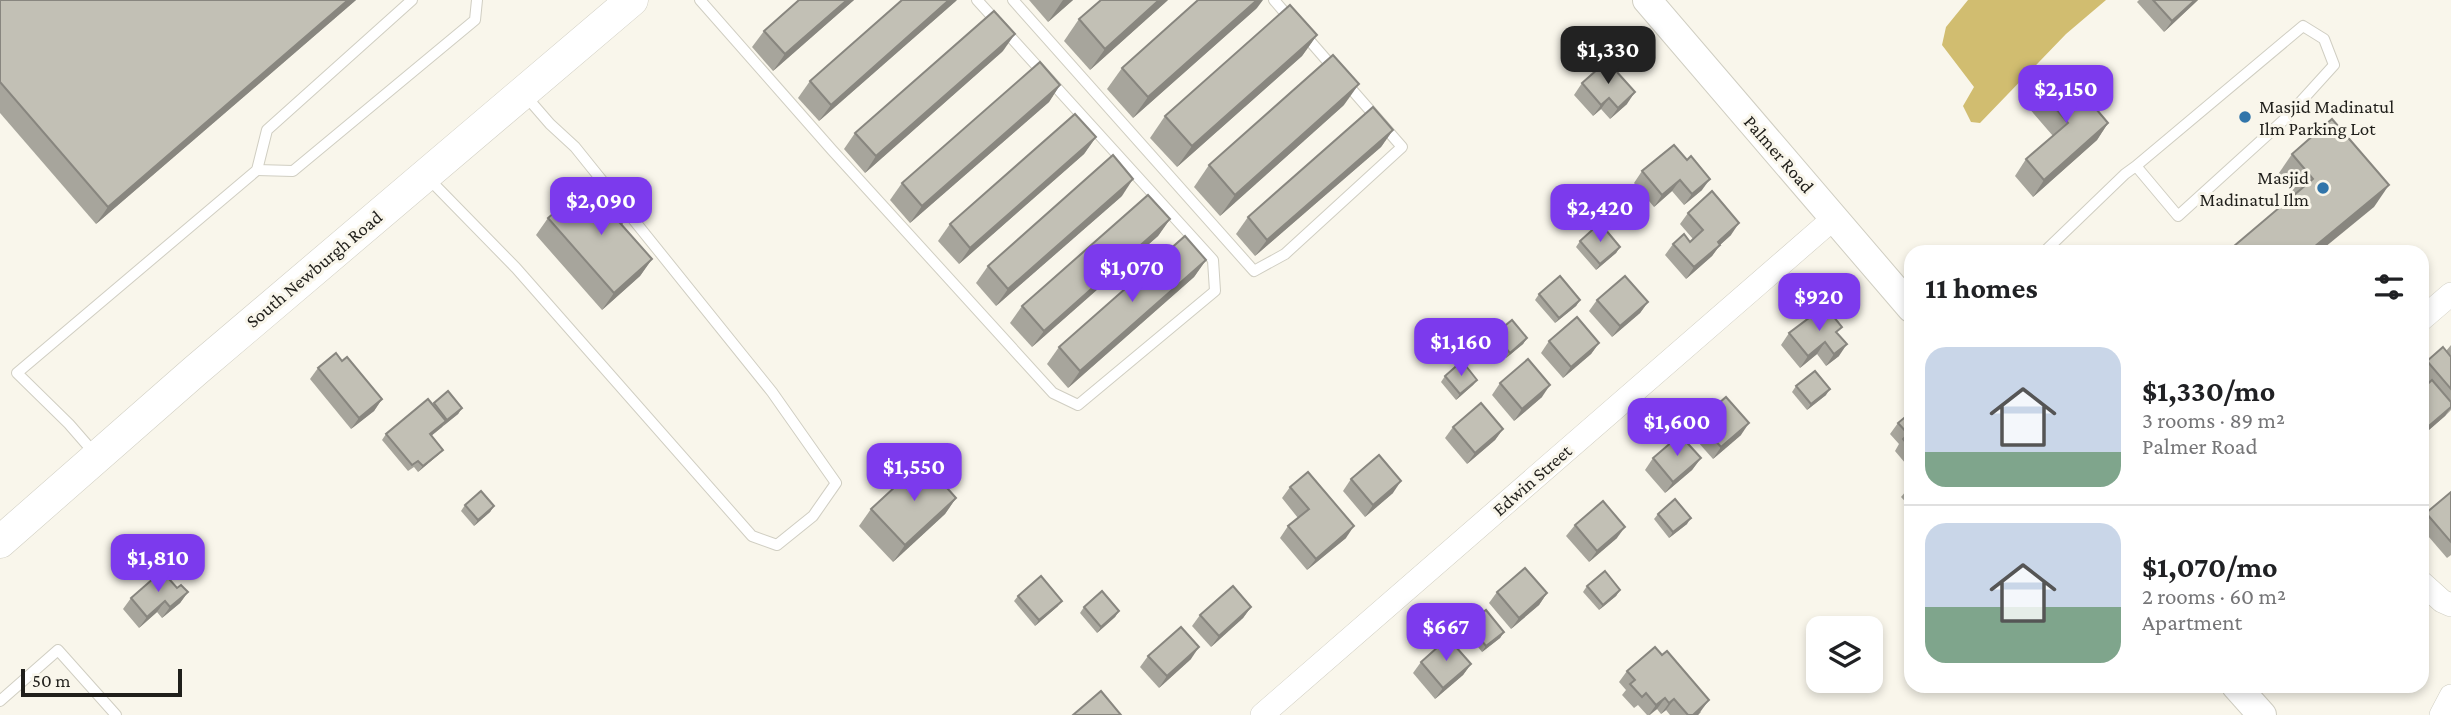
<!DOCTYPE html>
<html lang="en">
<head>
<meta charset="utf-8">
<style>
  :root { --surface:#fff; --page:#f6f6f6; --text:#202124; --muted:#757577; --line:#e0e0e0; --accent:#7c3aed }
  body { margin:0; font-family:"Crimson Pro",serif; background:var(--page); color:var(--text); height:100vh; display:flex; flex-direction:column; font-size:26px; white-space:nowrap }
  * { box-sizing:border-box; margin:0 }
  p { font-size:23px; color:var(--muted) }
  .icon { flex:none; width:38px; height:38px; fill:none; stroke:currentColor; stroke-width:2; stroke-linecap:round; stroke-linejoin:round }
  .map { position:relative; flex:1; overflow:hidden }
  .sheet { position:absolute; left:1904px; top:245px; width:525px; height:448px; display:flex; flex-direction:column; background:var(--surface); border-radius:21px; box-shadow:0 4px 10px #0003 }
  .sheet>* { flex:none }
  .fabs { position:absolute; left:1806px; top:616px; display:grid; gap:14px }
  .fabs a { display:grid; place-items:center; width:77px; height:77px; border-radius:14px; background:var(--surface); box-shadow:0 4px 10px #0003; font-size:35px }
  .scale { position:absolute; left:21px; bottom:18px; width:161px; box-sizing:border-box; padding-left:7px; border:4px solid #201f1b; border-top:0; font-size:19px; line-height:24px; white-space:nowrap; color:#201f1b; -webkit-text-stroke:5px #f9f6eb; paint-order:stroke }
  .price { position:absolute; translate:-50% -60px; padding:0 16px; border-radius:14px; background:var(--accent); color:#fff; font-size:23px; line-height:46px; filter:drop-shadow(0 2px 4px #0008) }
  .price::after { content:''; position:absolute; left:50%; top:42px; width:21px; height:16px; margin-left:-10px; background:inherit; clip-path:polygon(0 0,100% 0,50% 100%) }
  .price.current { background:#222; color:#fff }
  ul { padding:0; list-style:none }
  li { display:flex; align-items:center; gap:21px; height:175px; padding:0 21px }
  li+li { border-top:2px solid var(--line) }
  li span { display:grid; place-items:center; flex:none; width:196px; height:140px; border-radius:21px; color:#555 }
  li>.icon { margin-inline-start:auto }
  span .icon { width:84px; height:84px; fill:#fffc; stroke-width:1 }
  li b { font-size:30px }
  h2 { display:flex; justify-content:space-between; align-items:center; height:84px; padding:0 21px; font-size:30px }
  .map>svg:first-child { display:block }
</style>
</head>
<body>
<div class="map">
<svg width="2451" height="715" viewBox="0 0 2451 715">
  <rect width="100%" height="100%" fill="#f9f6eb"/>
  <path fill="#d1bd70" d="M1968 0H2106L2066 34 1980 123 1971 122 1963 106 1974 87 1942 45 1946 27Z"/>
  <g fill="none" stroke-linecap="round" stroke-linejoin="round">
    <g stroke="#d0cec2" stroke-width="12">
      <g id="service">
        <path d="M700 0 832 150 1053 393 1078 405 1215 291 1213 260 977 0"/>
        <path d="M1013 0 1254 271 1285 254 1402 147 1346 83"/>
        <path d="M1274 0 1292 21"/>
        <path d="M1303 33 1336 71"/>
        <path d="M257 170 293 171 475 20 477 0"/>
        <path d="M426 176 516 268 752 536 777 545 813 516 836 483 772 392 575 147 550 124 524 94"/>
        <path d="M2044 252 2125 174 2136 166 2303 26 2324 39 2334 65 2286 118 2178 216 2136 166"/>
        <path d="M96 455 69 424 17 373 257 170 267 130 412 0"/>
        <path d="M0 701 58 650 116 715"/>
      </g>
    </g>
    <g stroke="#d0cec2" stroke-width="24">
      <g id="minor">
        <path d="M2422 319 2451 294"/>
        <path d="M2422 583 2442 601 2451 605"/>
        <path d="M1262 715 1834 218"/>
        <path d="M2441 715 2451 696"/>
      </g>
    </g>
    <g stroke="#d0cec2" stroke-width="30">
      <g id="tertiary">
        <path d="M1647 0 1911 308"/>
        <path d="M2236 686 2262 715"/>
      </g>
    </g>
    <g stroke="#d0cec2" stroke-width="33">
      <path id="secondary" d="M0 542 195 371 632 0"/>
    </g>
    <use href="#service" stroke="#fff" stroke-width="10"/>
    <use href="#minor" stroke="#fff" stroke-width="23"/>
    <use href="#tertiary" stroke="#fff" stroke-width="28"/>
    <use href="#secondary" stroke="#fff" stroke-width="32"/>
  </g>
  <g fill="#a7a59c">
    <path d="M0 0H356L96 224 0 113Z"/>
    <path d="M799 0H854L773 71 752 47 764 31Z"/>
    <path d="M957 0 819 121 798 98 810 81Z"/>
    <path d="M1029 0H1073L1048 22Z"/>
    <path d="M1168 0 1090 70 1064 41 1079 19Z"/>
    <path d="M2139 0H2198L2164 32 2137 2Z"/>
    <path d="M1257 8 1133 118 1107 89 1122 68Z"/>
    <path d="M1317 35 1302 56 1177 167 1150 138 1165 116Z"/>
    <path d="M1003 51 865 173 844 149 855 133Z"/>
    <path d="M1582 83 1627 104 1610 119 1601 109 1593 116 1574 95Z"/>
    <path d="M1060 85 1049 102 910 223 890 200 902 183Z"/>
    <path d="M2040 90 2108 123 2097 140 2033 197 2015 176 2026 159 2053 136 2028 107Z"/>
    <path d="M1344 105 1220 216 1194 187 1209 165Z"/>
    <path d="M1393 130 1381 147 1255 256 1236 234 1248 217Z"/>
    <path d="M1096 137 1084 154 959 264 938 241 950 224Z"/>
    <path d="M1674 145 1702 190 1684 205 1672 191 1654 207 1634 183 1642 171Z"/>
    <path d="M2292 154 2374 207 2294 195 2277 176Z"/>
    <path d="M1122 196 996 306 976 283 988 266Z"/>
    <path d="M604 203 628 216 622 225 652 259 640 276 602 310 536 235 548 218Z"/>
    <path d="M1688 213 1731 235 1720 245 1712 256 1686 279 1665 255 1673 244 1690 242 1693 239 1680 224Z"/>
    <path d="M1170 219 1158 236 1032 347 1010 323 1022 306Z"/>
    <path d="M1580 241 1620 247 1616 253 1596 270 1576 247Z"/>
    <path d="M1206 260 1194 277 1068 388 1047 364 1059 347Z"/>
    <path d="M1539 294 1580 300 1576 306 1555 323 1535 300Z"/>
    <path d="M1597 300 1648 302 1640 313 1612 337 1589 311Z"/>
    <path d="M1789 333H1838L1839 356 1826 366 1817 354 1800 368 1781 345Z"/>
    <path d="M1495 334 1527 338 1523 344 1506 358 1491 340Z"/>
    <path d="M1549 341 1599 343 1591 354 1563 378 1541 353Z"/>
    <path d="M2451 345V410L2445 416 2422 436V389L2428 384 2422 376V367L2427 361 2446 351Z"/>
    <path d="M342 361 382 399 374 411 351 429 310 379 318 368Z"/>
    <path d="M1445 376 1477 380 1473 385 1456 400 1441 382Z"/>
    <path d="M1500 383 1542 397 1514 421 1492 395Z"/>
    <path d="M1796 386 1826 395 1807 410 1792 392Z"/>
    <path d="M434 403 462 408 458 414 431 436 443 450 438 455 418 472 414 467 408 471 382 440 386 434Z"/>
    <path d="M1911 415V470L1895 451 1899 444 1890 434 1898 423Z"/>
    <path d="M1698 421 1741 435 1713 459 1690 433Z"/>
    <path d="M1453 427 1503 429 1495 440 1467 464 1445 438Z"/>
    <path d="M1653 458H1701L1692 470 1665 493 1645 470Z"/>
    <path d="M1351 479 1393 493 1365 517 1343 491Z"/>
    <path d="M1911 486V508L1901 497 1906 491Z"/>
    <path d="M1290 487 1346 538 1307 570 1280 538 1288 526 1298 518 1282 498Z"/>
    <path d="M2451 492V555L2447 558 2422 529V519L2426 513Z"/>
    <path d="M956 498 945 514 893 562 859 526 871 509Z"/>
    <path d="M465 505 494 506 490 512 474 526 461 511Z"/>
    <path d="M1658 514 1687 524 1669 538 1654 519Z"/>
    <path d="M1575 525 1617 538 1589 562 1566 536Z"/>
    <path d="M1587 586 1620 590 1616 596 1599 610 1583 592Z"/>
    <path d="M177 588 188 592 180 603 162 618 157 612 139 628 123 609 131 598Z"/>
    <path d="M1497 592 1547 593 1539 605 1511 629 1489 603Z"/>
    <path d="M1018 596 1058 606 1035 626 1014 601Z"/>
    <path d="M1084 607 1119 611 1115 617 1097 633 1080 613Z"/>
    <path d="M1251 607 1243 618 1211 647 1192 626 1200 615Z"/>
    <path d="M1468 624 1504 632 1500 638 1482 652 1464 630Z"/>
    <path d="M1148 656 1191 659 1159 688 1140 667Z"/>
    <path d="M1421 662 1471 664 1463 675 1435 699 1413 673Z"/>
    <path d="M1627 671 1701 712 1698 715H1670L1666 710 1661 714 1657 709 1650 715H1647L1638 705 1634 708 1622 695 1626 690 1619 682Z"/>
  </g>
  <g fill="#88867f">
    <path d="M348 0H356L96 224 108 207Z"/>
    <path d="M847 0H854L773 71 785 54Z"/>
    <path d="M949 0H957L819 121 831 105Z"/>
    <path d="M1063 0H1073L1048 22Z"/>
    <path d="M1159 0H1168L1090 70 1105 49Z"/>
    <path d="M1257 0H1263L1257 8 1133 118 1148 97Z"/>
    <path d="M2195 0H2198L2164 32 2172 21Z"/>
    <path d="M1015 34 1003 51 865 173 876 156Z"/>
    <path d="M1317 35 1302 56 1177 167 1192 146Z"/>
    <path d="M1359 84 1344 105 1220 216 1235 195Z"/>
    <path d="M1060 85 1049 102 910 223 922 206Z"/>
    <path d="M1635 92 1627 104 1610 119 1618 108Z"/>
    <path d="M1609 98 1601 109 1593 116 1601 105Z"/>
    <path d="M2108 123 2097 140 2033 197 2044 180Z"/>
    <path d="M1393 130 1381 147 1255 256 1267 240Z"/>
    <path d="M1096 137 1084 154 959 264 970 248Z"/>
    <path d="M1133 179 1122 196 996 306 1008 289Z"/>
    <path d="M1710 179 1702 190 1684 205 1692 194Z"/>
    <path d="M1680 180 1672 191 1654 207 1662 195Z"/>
    <path d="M2389 185 2374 207 2319 252H2308Z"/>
    <path d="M1170 219 1158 236 1032 347 1044 331Z"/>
    <path d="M1739 223 1731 235 1710 254 1718 242Z"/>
    <path d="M1720 245 1712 256 1686 279 1694 267Z"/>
    <path d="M1620 247 1616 253 1596 270 1600 264Z"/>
    <path d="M652 259 640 276 602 310 614 293Z"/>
    <path d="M1206 260 1194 277 1068 388 1080 371Z"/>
    <path d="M1580 300 1576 306 1555 323 1559 318Z"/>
    <path d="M1648 302 1640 313 1612 337 1620 326Z"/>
    <path d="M1527 338 1523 344 1506 358 1510 353Z"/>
    <path d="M1825 342 1817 354 1800 368 1808 356Z"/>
    <path d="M1599 343 1591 354 1563 378 1571 367Z"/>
    <path d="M1847 344 1839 356 1826 366 1834 354Z"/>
    <path d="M1477 380 1473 385 1456 400 1460 394Z"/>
    <path d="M1550 385 1542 397 1514 421 1522 409Z"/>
    <path d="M1830 389 1826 395 1807 410 1811 404Z"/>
    <path d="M382 399 374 411 351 429 359 418Z"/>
    <path d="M2451 407 2445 416 2422 436 2423 431Z"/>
    <path d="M462 408 458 414 443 426 447 420Z"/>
    <path d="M446 421 442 427 426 440 430 434Z"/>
    <path d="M1749 423 1741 435 1713 459 1721 447Z"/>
    <path d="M1503 429 1495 440 1467 464 1475 453Z"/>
    <path d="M443 450 438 455 418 472 423 466Z"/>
    <path d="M1701 458 1692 470 1665 493 1673 482Z"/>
    <path d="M1401 481 1393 493 1365 517 1373 505Z"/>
    <path d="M956 498 945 514 893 562 905 545Z"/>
    <path d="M494 506 490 512 474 526 478 520Z"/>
    <path d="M1691 518 1687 524 1669 538 1673 532Z"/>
    <path d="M1354 526 1346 538 1307 570 1316 559Z"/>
    <path d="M1625 527 1617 538 1589 562 1597 551Z"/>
    <path d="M1620 590 1616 596 1599 610 1603 605Z"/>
    <path d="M188 592 180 603 162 618 170 607Z"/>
    <path d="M1547 593 1539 605 1511 629 1519 618Z"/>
    <path d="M165 601 157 612 139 628 147 617Z"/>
    <path d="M1062 601 1058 606 1035 626 1039 620Z"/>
    <path d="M1251 607 1243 618 1211 647 1219 636Z"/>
    <path d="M1119 611 1115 617 1097 633 1101 627Z"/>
    <path d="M1504 632 1500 638 1482 652 1486 646Z"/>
    <path d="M1199 647 1191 659 1159 688 1167 676Z"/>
    <path d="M1471 664 1463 675 1435 699 1443 688Z"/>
    <path d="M1665 698 1657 709 1649 715 1656 705Z"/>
    <path d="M1674 699 1666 710 1661 714 1669 703Z"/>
    <path d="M1709 700 1698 715H1693Z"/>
  </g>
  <g fill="#c2c0b5" stroke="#88867f" stroke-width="2">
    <path d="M0 0H348L108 207 0 82Z"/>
    <path d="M799 0H847L785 54 764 31Z"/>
    <path d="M902 0H949L831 105 810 81Z"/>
    <path d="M1101 0H1159L1105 49 1079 19Z"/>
    <path d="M1198 0H1257L1148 97 1122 68Z"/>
    <path d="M2153 0H2195L2172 21Z"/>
    <path d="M1290 5 1317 35 1192 146 1165 116Z"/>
    <path d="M994 11 1015 34 876 156 855 133Z"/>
    <path d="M1333 55 1359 84 1235 195 1209 165Z"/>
    <path d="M1607 61 1635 92 1618 108 1609 98 1601 105 1582 83Z"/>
    <path d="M1040 62 1060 85 922 206 902 183Z"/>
    <path d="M2063 70 2108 123 2044 180 2026 159 2068 123 2040 90Z"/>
    <path d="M1373 107 1393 130 1267 240 1248 217Z"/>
    <path d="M1075 114 1096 137 970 248 950 224Z"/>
    <path d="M2332 119 2389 185 2308 252H2227L2313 179 2292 154Z"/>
    <path d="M1674 145 1687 160 1691 156 1710 179 1692 194 1680 180 1662 195 1642 171Z"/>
    <path d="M1113 155 1133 179 1008 289 988 266Z"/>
    <path d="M587 184 604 203 610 196 628 216 620 223 652 259 614 293 548 218Z"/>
    <path d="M1712 191 1739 223 1718 242 1720 245 1694 267 1673 244 1684 234 1690 242 1703 230 1688 213Z"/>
    <path d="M1148 195 1170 219 1044 331 1022 306Z"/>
    <path d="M1600 223 1620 247 1600 264 1580 241Z"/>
    <path d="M1185 236 1206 260 1080 371 1059 347Z"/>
    <path d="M1560 276 1580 300 1559 318 1539 294Z"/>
    <path d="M1625 276 1648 302 1620 326 1597 300Z"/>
    <path d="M1825 306 1842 327 1836 332 1847 344 1834 354 1825 342 1808 356 1789 333Z"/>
    <path d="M1577 317 1599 343 1571 367 1549 341Z"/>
    <path d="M1512 320 1527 338 1510 353 1495 334Z"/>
    <path d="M2443 347 2451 357V389L2427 361Z"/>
    <path d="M336 353 342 361 347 357 382 399 359 418 318 368Z"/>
    <path d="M1528 359 1550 385 1522 409 1500 383Z"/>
    <path d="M1462 361 1477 380 1460 394 1445 376Z"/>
    <path d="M1815 371 1830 389 1811 404 1796 386Z"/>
    <path d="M2432 380 2451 402V407L2423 431 2422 389Z"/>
    <path d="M448 391 462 408 447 420 434 403Z"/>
    <path d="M1726 397 1749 423 1721 447 1698 421Z"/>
    <path d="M428 399 446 421 430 434 443 450 423 466 418 461 412 465 386 434Z"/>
    <path d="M1481 403 1503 429 1475 453 1453 427Z"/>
    <path d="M1910 413 1911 415V449L1903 439 1908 434 1898 423Z"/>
    <path d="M1680 435 1701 458 1673 482 1653 458Z"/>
    <path d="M1379 455 1401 481 1373 505 1351 479Z"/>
    <path d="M923 461 956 498 905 545 871 509Z"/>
    <path d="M1308 472 1354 526 1316 559 1288 526 1309 509 1290 487Z"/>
    <path d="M1911 486V497L1906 491Z"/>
    <path d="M481 491 494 506 478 520 465 505Z"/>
    <path d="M2451 492V542L2426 513Z"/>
    <path d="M1675 499 1691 518 1673 532 1658 514Z"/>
    <path d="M1603 501 1625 527 1597 551 1575 525Z"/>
    <path d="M1525 568 1547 593 1519 618 1497 592Z"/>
    <path d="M162 571 177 588 181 585 188 592 170 607 165 601 147 617 131 598Z"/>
    <path d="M1605 571 1620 590 1603 605 1587 586Z"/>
    <path d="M1041 576 1062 601 1039 620 1018 596Z"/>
    <path d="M1233 586 1251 607 1219 636 1200 615Z"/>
    <path d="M1102 591 1119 611 1101 627 1084 607Z"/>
    <path d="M1486 610 1504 632 1486 646 1468 624Z"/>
    <path d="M1181 627 1199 647 1167 676 1148 656Z"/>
    <path d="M1448 638 1471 664 1443 688 1421 662Z"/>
    <path d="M1655 647 1662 655 1667 651 1709 700 1693 715H1688L1674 699 1669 703 1665 698 1656 705 1646 693 1642 697 1630 684 1635 680 1627 671Z"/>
    <path d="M1101 691 1121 715H1073Z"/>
  </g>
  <g fill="#3175aa" stroke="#f9f6eb" stroke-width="2.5">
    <circle cx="2245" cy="117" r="7"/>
    <circle cx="2323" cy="188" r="7"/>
  </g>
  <g text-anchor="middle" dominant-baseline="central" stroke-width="6" stroke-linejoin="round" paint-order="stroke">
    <g font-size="19" fill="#201f1b" stroke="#f9f6eb" text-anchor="start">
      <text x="2259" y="106">Masjid Madinatul<tspan x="2259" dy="22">Ilm Parking Lot</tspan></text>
      <text x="2309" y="177" text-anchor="end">Masjid<tspan x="2309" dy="22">Madinatul Ilm</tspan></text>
    </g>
    <g font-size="19" fill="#201f1b" stroke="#f9f6eb">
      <text transform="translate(1779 154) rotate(49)">Palmer Road</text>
      <text transform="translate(314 269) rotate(-40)">South Newburgh Road</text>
      <text transform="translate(1532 480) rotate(-41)">Edwin Street</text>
    </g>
  </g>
</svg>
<div class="fabs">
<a><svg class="icon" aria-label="layers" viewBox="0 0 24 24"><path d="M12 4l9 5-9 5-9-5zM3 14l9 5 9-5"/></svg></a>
</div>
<div class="scale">50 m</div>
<b class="price current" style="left:1608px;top:86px">$1,330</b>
<b class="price" style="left:2066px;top:125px">$2,150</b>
<b class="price" style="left:601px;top:237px">$2,090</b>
<b class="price" style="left:1600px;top:244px">$2,420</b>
<b class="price" style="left:1132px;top:304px">$1,070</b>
<b class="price" style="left:1819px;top:333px">$920</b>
<b class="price" style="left:1461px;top:378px">$1,160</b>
<b class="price" style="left:1677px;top:458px">$1,600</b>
<b class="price" style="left:914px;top:503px">$1,550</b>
<b class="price" style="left:158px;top:594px">$1,810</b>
<b class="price" style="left:1446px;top:663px">$667</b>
<section class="sheet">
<h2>11 homes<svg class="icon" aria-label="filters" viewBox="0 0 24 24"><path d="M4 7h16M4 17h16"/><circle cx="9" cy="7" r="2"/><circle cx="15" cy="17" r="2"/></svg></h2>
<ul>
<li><span style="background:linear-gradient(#c9d6e8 75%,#7fa58c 0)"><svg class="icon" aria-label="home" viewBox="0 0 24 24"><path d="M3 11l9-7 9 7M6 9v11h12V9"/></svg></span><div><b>$1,330/mo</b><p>3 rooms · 89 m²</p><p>Palmer Road</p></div></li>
<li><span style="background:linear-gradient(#c9d6e8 60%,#7fa58c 0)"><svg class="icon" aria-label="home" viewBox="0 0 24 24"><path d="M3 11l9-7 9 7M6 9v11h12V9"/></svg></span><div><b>$1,070/mo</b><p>2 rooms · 60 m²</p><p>Apartment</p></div></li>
</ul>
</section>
</div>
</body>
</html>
